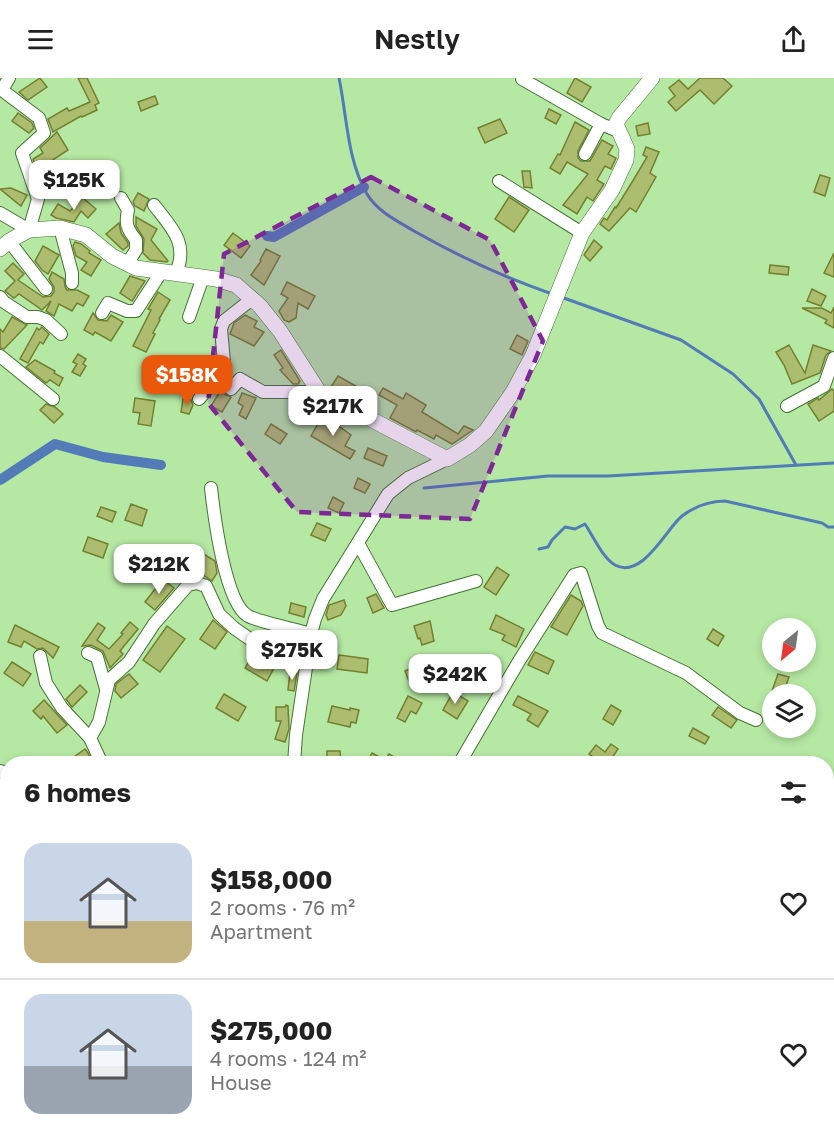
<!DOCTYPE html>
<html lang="en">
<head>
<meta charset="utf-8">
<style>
  :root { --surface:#fff; --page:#f6f6f6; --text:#222; --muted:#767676; --line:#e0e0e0; --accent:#ea580c }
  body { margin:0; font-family:"Golos Text",sans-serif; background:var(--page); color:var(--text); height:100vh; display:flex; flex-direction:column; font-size:22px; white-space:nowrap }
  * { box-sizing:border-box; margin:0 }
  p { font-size:20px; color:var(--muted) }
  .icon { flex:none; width:33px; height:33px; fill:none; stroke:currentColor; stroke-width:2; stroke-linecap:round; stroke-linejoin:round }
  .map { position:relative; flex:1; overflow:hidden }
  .panel { position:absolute; left:0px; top:678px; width:834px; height:386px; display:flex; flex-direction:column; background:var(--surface); border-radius:24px 24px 0 0; box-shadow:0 3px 9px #0003 }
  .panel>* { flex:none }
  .needle { width:39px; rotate:209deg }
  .fabs { position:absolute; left:762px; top:540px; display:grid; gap:12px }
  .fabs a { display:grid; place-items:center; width:54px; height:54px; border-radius:50%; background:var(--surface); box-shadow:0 3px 9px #0003; font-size:30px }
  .price { position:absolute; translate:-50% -51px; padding:0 14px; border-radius:12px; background:#fff; color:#222; font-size:20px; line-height:39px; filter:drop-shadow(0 2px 3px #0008) }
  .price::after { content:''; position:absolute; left:50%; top:36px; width:18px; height:14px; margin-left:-9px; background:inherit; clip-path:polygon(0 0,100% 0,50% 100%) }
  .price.on { background:var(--accent); color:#fff }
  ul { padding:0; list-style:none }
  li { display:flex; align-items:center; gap:18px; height:150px; padding:0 24px }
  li+li { border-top:2px solid var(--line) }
  li span { display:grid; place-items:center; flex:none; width:168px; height:120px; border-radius:18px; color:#555 }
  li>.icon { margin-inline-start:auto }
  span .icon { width:72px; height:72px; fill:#fffc; stroke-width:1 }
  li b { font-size:26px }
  h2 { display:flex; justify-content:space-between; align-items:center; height:72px; padding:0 24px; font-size:26px }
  header { display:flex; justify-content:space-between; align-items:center; height:78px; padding:0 24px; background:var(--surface); font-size:27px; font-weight:600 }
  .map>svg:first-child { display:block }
</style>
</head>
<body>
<header><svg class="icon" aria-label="menu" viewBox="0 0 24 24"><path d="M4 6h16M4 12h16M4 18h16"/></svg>Nestly<svg class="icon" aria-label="share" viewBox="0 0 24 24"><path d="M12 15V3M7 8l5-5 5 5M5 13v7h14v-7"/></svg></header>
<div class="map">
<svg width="834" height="1063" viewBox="0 0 834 1063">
  <rect width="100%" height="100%" fill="#b5e8a3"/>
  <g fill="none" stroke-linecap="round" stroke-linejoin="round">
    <g stroke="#537bb7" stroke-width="3">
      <path d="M339 0C347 38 347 82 367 116 377 133 397 143 414 153 458 178 503 199 552 216"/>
      <path d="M561 219 681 262 733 296 759 321 796 387"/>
      <path d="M424 410 548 398H608L834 385"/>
      <path d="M539 471 548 469 552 462 565 449 575 451 585 446C593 458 602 479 615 487 642 502 666 451 682 438 694 429 710 423 725 423L822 445 828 449H834"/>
      <path d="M520 1056 584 1063"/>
    </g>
    <g stroke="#537bb7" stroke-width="10">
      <path d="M267 158 274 159 364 109"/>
      <path d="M0 402 55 366 103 379 161 387"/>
    </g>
  </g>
  <g fill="#adbd6f" stroke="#73802f" stroke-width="1.5">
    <path d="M40 0 47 9 28 22 19 14Z"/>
    <path d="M78 0H87L99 25 95 27 97 32 82 39 81 38 53 54 48 41 67 30 69 33 90 24Z"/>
    <path d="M575 0 591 9 582 24 567 15Z"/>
    <path d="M700 0H723L732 8 714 26 700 12 676 33 668 24 675 18 669 10 679 2 688 11Z"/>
    <path d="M155 18 158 26 141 33 138 24Z"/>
    <path d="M549 31 561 37 556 46 545 40Z"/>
    <path d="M18 35 32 45 34 50 29 55 12 43Z"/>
    <path d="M500 41 507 55 485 65 478 50Z"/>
    <path d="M575 44 589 52 578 73V80L581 83H590L602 62 613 68 608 76 616 80 611 91 605 88 597 102 604 106 593 123 587 119 577 136 563 127 588 96 567 84 560 96 550 90 558 76 560 77Z"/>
    <path d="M648 45 650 56 638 58 636 48Z"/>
    <path d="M57 54 68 72 51 83 53 87 38 96 33 81 43 75 40 70Z"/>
    <path d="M646 69 659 74 650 95 656 99 636 134 630 130 609 153 600 146 604 140 607 142 615 129 616 130 634 101 647 79 643 77Z"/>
    <path d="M79 87 88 96 78 105 70 96Z"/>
    <path d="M522 93H530L532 110 524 109Z"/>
    <path d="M820 97 830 100 825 118 814 114Z"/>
    <path d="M11 110 27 117 21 128 0 111Z"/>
    <path d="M138 115 149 121 144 133 135 128 133 124Z"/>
    <path d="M82 119 96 131 88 140 81 133 74 144 56 140 51 137 58 126 70 133Z"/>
    <path d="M509 119 529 132 514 154 495 141Z"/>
    <path d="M136 139 157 151 151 162 168 183 167 184 150 182 143 175 144 161 136 148Z"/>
    <path d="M119 145 121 155 128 165V168L123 172 106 156Z"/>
    <path d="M233 155 250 168 241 180 224 167Z"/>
    <path d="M594 162 602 169 590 183 584 177Z"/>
    <path d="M75 164 81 166 90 173 89 175 101 182 91 198 81 192 87 184 76 178 73 168Z"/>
    <path d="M43 168 59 177 48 196 42 192 35 183Z"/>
    <path d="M266 171 280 178 264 207 251 197 261 183 260 182Z"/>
    <path d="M834 175V199L824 195Z"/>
    <path d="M13 185 24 196 18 202 43 219 51 218 54 214V209L49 201 52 194 64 201 65 209 67 212H77L89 218 83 228 77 225 72 233 59 226 54 238 46 233 51 223 42 232 19 216 14 220 5 213 15 203 5 193Z"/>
    <path d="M770 187 789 189 788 197 769 195Z"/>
    <path d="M130 198 145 203 132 223 120 215Z"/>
    <path d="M287 204 315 218 308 231 298 225 296 240 289 244 284 242 279 233 288 220 281 216Z"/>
    <path d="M812 211 826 218 821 228 807 223Z"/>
    <path d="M158 214 170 222 159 241 160 242 153 255 155 256 146 274 133 268 151 232 148 231Z"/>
    <path d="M834 229V250L825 245 827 242 802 230H822L831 235Z"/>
    <path d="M93 235 98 242 107 243 111 237 123 244 111 263 95 254 93 257 84 252Z"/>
    <path d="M245 237 257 243 254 249 264 254 254 268 230 256 234 245Z"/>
    <path d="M12 239 27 247 4 271 0 270V251L3 254Z"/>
    <path d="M42 249 49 256 43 266 40 264 28 285 20 281 37 250 39 252Z"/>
    <path d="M517 257 528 263 522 277 510 271Z"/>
    <path d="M789 267 805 295 813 267 831 273 826 277 820 295 792 306 784 287 776 274Z"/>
    <path d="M281 272 300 303 298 306H293L280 292 283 290 274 277Z"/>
    <path d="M78 276 86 281 83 286 86 288 80 298 72 294 77 286 73 284Z"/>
    <path d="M191 278 213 289 205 301 185 290Z"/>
    <path d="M35 282 55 293 54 295 63 300 59 308 50 302 46 305 26 289Z"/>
    <path d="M338 298 361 311 355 322 331 309Z"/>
    <path d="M383 310 403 321 406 315 426 327 422 334 458 356 464 348 473 352 452 366 436 357 434 361 417 352 416 354 390 340 397 327 379 317Z"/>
    <path d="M832 311 834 313V333L819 343 808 326 818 320 819 322Z"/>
    <path d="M221 312 226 317 231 319 222 334 211 328Z"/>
    <path d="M242 315 256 320 246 341 239 337 243 328 238 325Z"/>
    <path d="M135 320 155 323 151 348 138 346 140 335 133 334Z"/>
    <path d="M183 321 191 322 193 327 189 336 181 334Z"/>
    <path d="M46 326 55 329 63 336 54 345 40 332Z"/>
    <path d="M323 337 351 357 345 368 355 373 350 381 311 358Z"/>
    <path d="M271 346 287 356 280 366 265 356Z"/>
    <path d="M368 370 387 378 383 388 364 380Z"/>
    <path d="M358 400 370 406 365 415 354 410Z"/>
    <path d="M333 419 344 425 339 435 328 430Z"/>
    <path d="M131 426 147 432 142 448 125 442Z"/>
    <path d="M101 429 116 434 112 444 97 438Z"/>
    <path d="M317 445 331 451 325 463 311 457Z"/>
    <path d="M88 459 108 466 103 480 83 473Z"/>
    <path d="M202 475 215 483 217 495 212 503 193 490Z"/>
    <path d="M497 489 509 497 496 517 484 509Z"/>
    <path d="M163 501 174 510 155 532 145 524Z"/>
    <path d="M376 516 384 530 373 535 367 520Z"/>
    <path d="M571 517 581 523 583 528 567 557 551 549Z"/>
    <path d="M344 522 346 528 341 537 328 542 326 537 329 527Z"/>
    <path d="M291 525 306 529 304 539 289 535Z"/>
    <path d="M496 537 524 551 516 569 502 562 505 557 490 551Z"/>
    <path d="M213 542 227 554 215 571 200 561Z"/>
    <path d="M430 543 434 563 422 567 420 560 418 561 414 548Z"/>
    <path d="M130 544 138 551 120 573 123 576 110 590 103 573 91 567 82 568 98 545 105 550 97 562 109 571 123 556 121 555Z"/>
    <path d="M15 547 59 569 53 580 43 570 37 571 24 563 21 569 8 564Z"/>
    <path d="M167 548 185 561 160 594 143 582Z"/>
    <path d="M713 551 724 558 718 568 707 561Z"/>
    <path d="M274 564 284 566 282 576 296 577V591L274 590 267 603 245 590 256 572 271 580Z"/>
    <path d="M535 574 554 583 548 596 528 587Z"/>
    <path d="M339 577 368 581 367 595 337 591Z"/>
    <path d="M12 584 31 596 23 608 4 595Z"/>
    <path d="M417 588 422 601 410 606 405 593Z"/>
    <path d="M290 594 297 595 294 613 288 612Z"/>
    <path d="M129 596 138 606 121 620 115 613 116 606Z"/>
    <path d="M778 596 789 599 783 616 772 613Z"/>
    <path d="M80 607 87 614 72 629 66 621Z"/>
    <path d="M453 614 468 623 457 641 443 632Z"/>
    <path d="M224 616 246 629 238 643 216 630Z"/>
    <path d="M408 618 422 625 416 636 411 633 405 644 397 640Z"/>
    <path d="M518 618 548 633 538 649 527 642 531 636 513 627Z"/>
    <path d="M44 622 67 647 57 655 43 638 41 641 33 633Z"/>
    <path d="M286 627 288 628 289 651 285 664 275 661 281 643H276V629H285Z"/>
    <path d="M611 627 621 633 613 647 603 641Z"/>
    <path d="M332 628 350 632V630L359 632 356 645 351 644 350 649 328 644Z"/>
    <path d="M718 629 737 642 731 650 712 637Z"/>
    <path d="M693 650 709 659 705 666 689 658Z"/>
    <path d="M611 666 618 671 608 686H596L599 683 589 676 596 667 605 674Z"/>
    <path d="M85 671 88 675 93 686H79L74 679Z"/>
    <path d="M327 673H340L341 686H327Z"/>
    <path d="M372 675 385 682 389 676 406 686H366Z"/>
  </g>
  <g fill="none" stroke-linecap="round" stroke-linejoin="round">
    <g stroke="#447333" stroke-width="14">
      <g id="minor">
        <path d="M522 1 601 46 618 53"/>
        <path d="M585 76 601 46"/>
        <path d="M499 103 582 155"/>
        <path d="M121 120 128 132C125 146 127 151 136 162V172L127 186"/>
        <path d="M154 127C171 149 189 165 176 195"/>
        <path d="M0 135 29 152 38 121 22 75 44 55 39 40 2 12 9 0"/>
        <path d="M60 150 72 195V205"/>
        <path d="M9 163 46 211"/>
        <path d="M0 219 4 224 27 239H38L46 242 61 256"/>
        <path d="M102 235 108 225 127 233H136L162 193"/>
        <path d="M189 239 203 199"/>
        <path d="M0 278 53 321"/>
        <path d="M231 311 240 301 263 314H319"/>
        <path d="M199 321 215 302 224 284 221 251 224 243 252 221"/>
        <path d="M787 328 824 308 834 280"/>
        <path d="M211 410C214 437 225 525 248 538 262 545 295 551 311 556"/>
        <path d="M358 465 392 527 476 503"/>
        <path d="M88 575 97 579 106 611"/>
        <path d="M40 578 46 605 62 630 90 660"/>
        <path d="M102 686 90 660 99 644 109 602 129 584 154 546 188 507 197 505 206 508 219 536 234 550 254 564"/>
        <path d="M294 686 296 657 311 556 315 541 323 521 388 416 408 400 447 381"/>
        <path d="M459 686 519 583 574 497 581 495 598 548 602 555 686 595 740 635 756 642"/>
        <path d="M0 693 8 695"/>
      </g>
    </g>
    <g stroke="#447333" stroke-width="16">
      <path id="tertiary" d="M0 171 9 163 29 152 60 150 86 157 112 178 136 190 216 201 236 207 260 228 280 253 319 314 447 381 470 367 486 353 513 314 533 277 582 155 612 112 626 82 627 71 616 46 619 40 652 0"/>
    </g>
    <use href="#minor" stroke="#fff" stroke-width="12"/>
    <use href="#tertiary" stroke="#fff" stroke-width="15"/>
    <g stroke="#395230" stroke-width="5">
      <g id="rail">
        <path d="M0 1029 8 1028"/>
        <path d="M0 1046 8 1044"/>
        <path d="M714 1056 774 1063"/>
        <path d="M776 1056 834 1061"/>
      </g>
    </g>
    <use href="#rail" stroke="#b5e8a3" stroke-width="3" stroke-dasharray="9" stroke-linecap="butt"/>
  </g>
  <path fill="#7e2796" fill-opacity="0.2" stroke="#7e2796" stroke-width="4.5" stroke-dasharray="12 8" stroke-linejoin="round" d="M371 99 490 162 543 263 470 441 297 434 208 325 224 176Z"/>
</svg>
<div class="fabs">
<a><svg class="needle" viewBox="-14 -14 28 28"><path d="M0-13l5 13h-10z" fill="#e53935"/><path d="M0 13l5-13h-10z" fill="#767676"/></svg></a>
<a><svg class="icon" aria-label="layers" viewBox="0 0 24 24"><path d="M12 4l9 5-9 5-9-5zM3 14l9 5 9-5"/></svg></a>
</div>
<b class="price" style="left:74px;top:133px">$125K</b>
<b class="price on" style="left:187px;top:328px">$158K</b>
<b class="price" style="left:333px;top:359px">$217K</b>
<b class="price" style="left:159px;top:517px">$212K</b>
<b class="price" style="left:292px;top:603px">$275K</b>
<b class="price" style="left:455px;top:627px">$242K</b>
<section class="panel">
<h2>6 homes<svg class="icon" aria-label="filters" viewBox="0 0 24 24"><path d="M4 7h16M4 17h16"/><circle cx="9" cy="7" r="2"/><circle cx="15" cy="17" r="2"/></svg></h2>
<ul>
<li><span style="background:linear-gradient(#c9d6e8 65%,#c2b280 0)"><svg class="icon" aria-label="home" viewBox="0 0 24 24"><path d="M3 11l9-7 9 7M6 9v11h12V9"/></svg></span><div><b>$158,000</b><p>2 rooms · 76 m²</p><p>Apartment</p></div><svg class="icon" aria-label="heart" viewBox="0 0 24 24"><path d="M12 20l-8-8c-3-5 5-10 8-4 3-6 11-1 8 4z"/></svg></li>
<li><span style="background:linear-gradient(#c9d6e8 60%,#9aa5b1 0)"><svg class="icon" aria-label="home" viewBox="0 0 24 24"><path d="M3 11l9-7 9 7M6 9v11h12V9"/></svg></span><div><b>$275,000</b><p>4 rooms · 124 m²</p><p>House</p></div><svg class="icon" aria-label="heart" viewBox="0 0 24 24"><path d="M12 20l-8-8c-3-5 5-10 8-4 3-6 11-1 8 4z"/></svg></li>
</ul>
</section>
</div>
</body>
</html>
